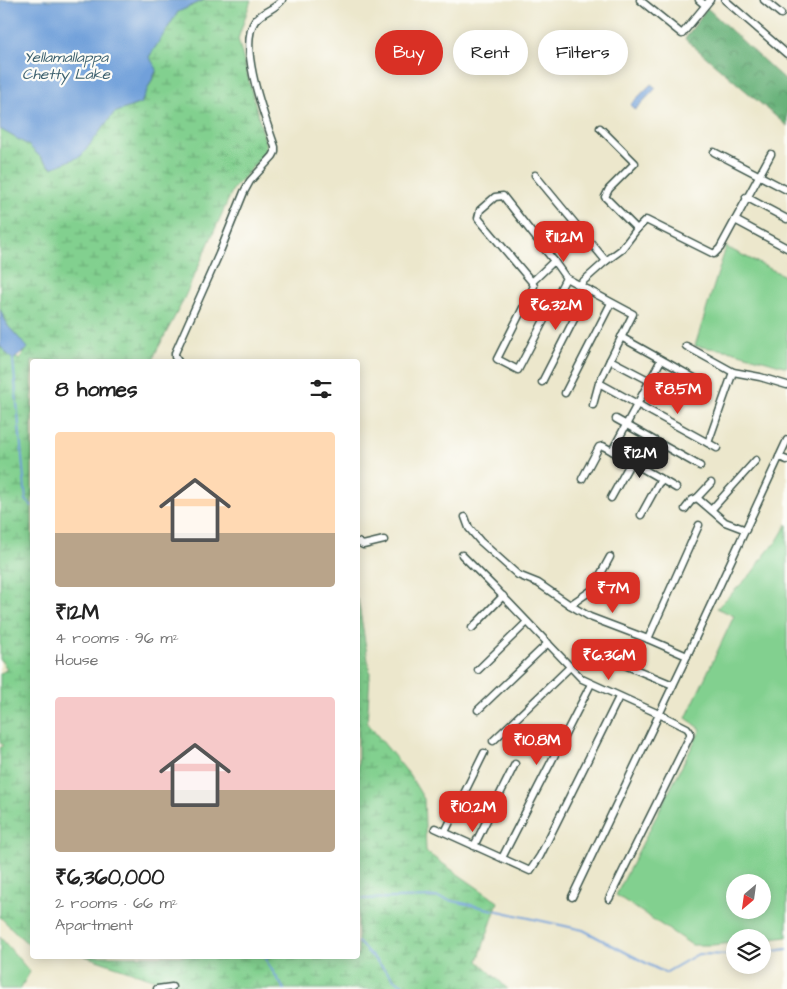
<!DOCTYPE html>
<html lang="en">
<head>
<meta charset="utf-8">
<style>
  :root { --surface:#fff; --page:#f6f6f6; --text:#222; --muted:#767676; --accent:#d93025 }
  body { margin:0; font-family:"Architects Daughter",sans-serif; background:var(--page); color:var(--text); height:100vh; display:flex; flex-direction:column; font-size:19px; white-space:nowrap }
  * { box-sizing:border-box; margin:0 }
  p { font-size:16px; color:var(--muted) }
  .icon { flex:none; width:28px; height:28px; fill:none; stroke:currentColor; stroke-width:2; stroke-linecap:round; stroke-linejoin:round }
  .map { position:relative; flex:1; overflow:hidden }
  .sheet { position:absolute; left:30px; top:359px; width:330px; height:600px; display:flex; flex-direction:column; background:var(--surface); border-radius:5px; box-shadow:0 2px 12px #0003 }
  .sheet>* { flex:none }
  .guide { position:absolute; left:375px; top:30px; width:336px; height:45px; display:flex; gap:10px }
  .needle { width:32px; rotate:209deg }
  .tools { position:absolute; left:726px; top:874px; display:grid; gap:10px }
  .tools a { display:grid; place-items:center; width:45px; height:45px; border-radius:50%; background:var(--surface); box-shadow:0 2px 12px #0003; font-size:25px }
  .price { position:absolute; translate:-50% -42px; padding:0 11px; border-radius:10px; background:var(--accent); color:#fff; font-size:16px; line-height:32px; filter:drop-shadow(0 1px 2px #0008) }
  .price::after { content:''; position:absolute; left:50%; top:30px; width:15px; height:11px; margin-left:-8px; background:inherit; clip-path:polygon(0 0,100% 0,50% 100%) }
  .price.active { background:#222; color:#fff }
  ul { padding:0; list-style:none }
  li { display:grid; align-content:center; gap:10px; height:265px; padding:0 25px }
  li span { display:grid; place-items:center; height:155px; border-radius:5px; color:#555 }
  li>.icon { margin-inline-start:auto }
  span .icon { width:90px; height:90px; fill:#fffc; stroke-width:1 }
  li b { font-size:21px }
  h2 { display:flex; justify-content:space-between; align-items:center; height:60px; padding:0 25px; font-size:21px }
  .pill { padding:0 18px; border-radius:22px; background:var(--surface); box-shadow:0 2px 12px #0003; font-size:18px; line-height:45px }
  .pill.active { background:var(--accent); color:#fff }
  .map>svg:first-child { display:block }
</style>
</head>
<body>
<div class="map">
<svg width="787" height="989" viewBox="0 0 787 989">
  <defs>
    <pattern id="forest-crowns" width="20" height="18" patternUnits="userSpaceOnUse" patternTransform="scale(1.25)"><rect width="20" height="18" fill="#69b27a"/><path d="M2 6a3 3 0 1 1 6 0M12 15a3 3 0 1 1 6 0" fill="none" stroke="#569265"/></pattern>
    <pattern id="wetland-marsh" width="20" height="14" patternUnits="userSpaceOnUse" patternTransform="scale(1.25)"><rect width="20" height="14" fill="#82d08f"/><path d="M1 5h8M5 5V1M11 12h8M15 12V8" fill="none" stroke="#6aaa76"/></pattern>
  </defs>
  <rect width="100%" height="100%" fill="#fdfcf7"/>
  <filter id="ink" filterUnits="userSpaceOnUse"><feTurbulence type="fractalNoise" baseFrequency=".02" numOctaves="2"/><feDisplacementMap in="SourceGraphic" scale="10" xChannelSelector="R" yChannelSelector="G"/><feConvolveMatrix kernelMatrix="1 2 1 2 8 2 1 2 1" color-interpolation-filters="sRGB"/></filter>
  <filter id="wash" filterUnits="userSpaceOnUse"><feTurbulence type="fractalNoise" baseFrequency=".0096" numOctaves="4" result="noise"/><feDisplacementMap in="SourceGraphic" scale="20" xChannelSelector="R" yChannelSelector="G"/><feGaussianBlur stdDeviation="1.12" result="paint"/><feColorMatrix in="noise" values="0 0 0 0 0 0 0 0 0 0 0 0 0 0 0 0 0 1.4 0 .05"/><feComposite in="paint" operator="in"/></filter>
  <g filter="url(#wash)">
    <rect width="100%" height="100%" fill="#ece7cc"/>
    <g fill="#82d08f" stroke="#508662" fill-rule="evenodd">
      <path d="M726 247 787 277V367L732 351 695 346Z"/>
      <path d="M787 524V937L763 940 762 938H735V943L712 945H692L616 895 701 729 686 718 734 616 717 608 752 573 767 552 777 541ZM735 882H762V910H735Z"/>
      <path d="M0 937 30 972 20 989H0Z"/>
    </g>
    <path fill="url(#forest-crowns)" stroke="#447857" d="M707 8 787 82V126L685 39Z"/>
    <g fill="url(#wetland-marsh)" stroke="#508662">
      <path d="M205 0H251L238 39 266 145 263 156 233 189 182 303 155 354 154 361H32V948L0 917V748L3 745 0 743V674L7 669 0 659V343L19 360 28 348 8 326 0 309V129L28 145 51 168 81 156 114 113 141 103 157 70 149 57 178 12Z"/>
      <path d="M358 599 370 673 367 723 409 774 424 799 426 852 498 902 478 961 508 989H166L158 981 85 956H358Z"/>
    </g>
    <g fill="#71a0da" stroke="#486e87">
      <path d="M0 0H204L178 12 149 57 157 69 141 103 114 113 81 156 52 168 28 145 0 129Z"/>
      <path d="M651 84 656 88 635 110 630 105Z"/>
      <path d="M0 309 8 326 28 348 13 360 0 346Z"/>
    </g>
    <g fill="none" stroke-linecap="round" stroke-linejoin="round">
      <g stroke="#71a0da" stroke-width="2">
        <path d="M13 360 26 500 32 506"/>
        <path d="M358 899 435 897 583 930 665 973 698 954 735 955"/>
        <path d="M358 942 394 979 409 989"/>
        <path d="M762 953 787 949"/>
        <path d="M266 956 267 962 284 989"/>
      </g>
    </g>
  </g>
  <g filter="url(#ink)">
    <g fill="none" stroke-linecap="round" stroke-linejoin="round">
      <g stroke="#3e564b" stroke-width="9">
        <g id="street">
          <path d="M640 0 682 34 710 0"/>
          <path d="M699 0 705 5"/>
          <path d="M725 0 787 54"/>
          <path d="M764 0 781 14"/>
          <path d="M600 128 635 163 609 189 605 197 637 229 646 220 714 254 720 248 771 154"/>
          <path d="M714 152 787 190"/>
          <path d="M535 175 606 261"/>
          <path d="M746 197 787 219"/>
          <path d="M735 220 787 248"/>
          <path d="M554 261 566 278 633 314 610 360 650 381"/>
          <path d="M532 282 554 261 503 196 495 197 480 210 478 218 532 282 534 286 497 359 518 370 566 278"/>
          <path d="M579 285 606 261 621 250 637 229"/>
          <path d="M621 337 705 384"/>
          <path d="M686 346 733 372 760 377 787 385"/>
          <path d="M178 361 175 357V353L219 254 244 192 250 181 273 156 275 152V147C266 120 237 46 255 21 262 11 275 10 282 0"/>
          <path d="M542 382 589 290"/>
          <path d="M599 383 717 448"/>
          <path d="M565 393 611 303"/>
          <path d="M593 405 599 383 610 360"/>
          <path d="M616 419 700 466"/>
          <path d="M708 443 733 372"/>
          <path d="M612 451 659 478 660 482 658 484 641 515"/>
          <path d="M779 457 787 460"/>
          <path d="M659 478 676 488"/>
          <path d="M582 479 599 447 603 446 612 451 661 360"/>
          <path d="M611 498 631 462"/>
          <path d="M697 498 711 483"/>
          <path d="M685 509 692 500 697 498 725 522 746 530"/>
          <path d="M712 509 756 460"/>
          <path d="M465 517 469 528 480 541 518 575 538 583 570 605 590 617 648 639 687 656"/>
          <path d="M358 542 363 545 384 540"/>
          <path d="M462 555 494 587 582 679 659 714 687 728 690 732V736L609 899"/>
          <path d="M570 605 592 590 610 557"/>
          <path d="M472 628 503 596"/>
          <path d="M648 639 699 525"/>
          <path d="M608 658 673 685"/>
          <path d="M478 670 527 622"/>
          <path d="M478 710 548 643"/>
          <path d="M493 741 570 667"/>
          <path d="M435 828 530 871 540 856 619 697"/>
          <path d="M445 832 484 753"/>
          <path d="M474 846 515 764"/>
          <path d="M502 858 591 684"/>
          <path d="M572 897 687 656 787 440"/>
          <path d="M157 989 172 987"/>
        </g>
      </g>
      <use href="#street" stroke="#fff" stroke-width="6"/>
    </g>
  </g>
  <g text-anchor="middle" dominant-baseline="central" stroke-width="4.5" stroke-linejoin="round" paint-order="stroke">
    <g font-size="15" font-style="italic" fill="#3c606e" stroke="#fdfcf7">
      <text x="66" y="57">Yellamallappa<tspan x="66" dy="17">Chetty Lake</tspan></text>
    </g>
  </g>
</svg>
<div class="tools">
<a><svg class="needle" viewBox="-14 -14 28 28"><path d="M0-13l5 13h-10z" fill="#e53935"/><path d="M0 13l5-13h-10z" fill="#767676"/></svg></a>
<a><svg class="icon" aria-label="layers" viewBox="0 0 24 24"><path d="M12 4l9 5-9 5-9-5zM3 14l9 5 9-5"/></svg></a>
</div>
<b class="price" style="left:564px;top:263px">₹11.2M</b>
<b class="price" style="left:556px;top:331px">₹6.32M</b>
<b class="price" style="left:678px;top:415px">₹8.5M</b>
<b class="price active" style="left:640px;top:479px">₹12M</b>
<b class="price" style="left:613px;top:614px">₹7M</b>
<b class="price" style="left:609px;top:681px">₹6.36M</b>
<b class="price" style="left:537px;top:766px">₹10.8M</b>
<b class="price" style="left:473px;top:833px">₹10.2M</b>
<div class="guide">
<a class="pill active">Buy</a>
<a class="pill">Rent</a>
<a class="pill">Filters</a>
</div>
<section class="sheet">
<h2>8 homes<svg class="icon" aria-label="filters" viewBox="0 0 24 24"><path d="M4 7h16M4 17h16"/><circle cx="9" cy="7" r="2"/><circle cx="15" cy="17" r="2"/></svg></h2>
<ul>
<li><span style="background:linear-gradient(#ffd9b3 65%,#b9a48a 0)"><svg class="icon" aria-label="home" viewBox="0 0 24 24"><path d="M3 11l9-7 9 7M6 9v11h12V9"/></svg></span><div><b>₹12M</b><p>4 rooms · 96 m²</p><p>House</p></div></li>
<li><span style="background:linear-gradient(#f6c9c9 60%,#b9a48a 0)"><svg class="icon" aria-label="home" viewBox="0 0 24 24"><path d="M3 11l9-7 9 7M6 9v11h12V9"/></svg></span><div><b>₹6,360,000</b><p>2 rooms · 66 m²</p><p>Apartment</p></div></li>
</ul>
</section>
</div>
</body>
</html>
